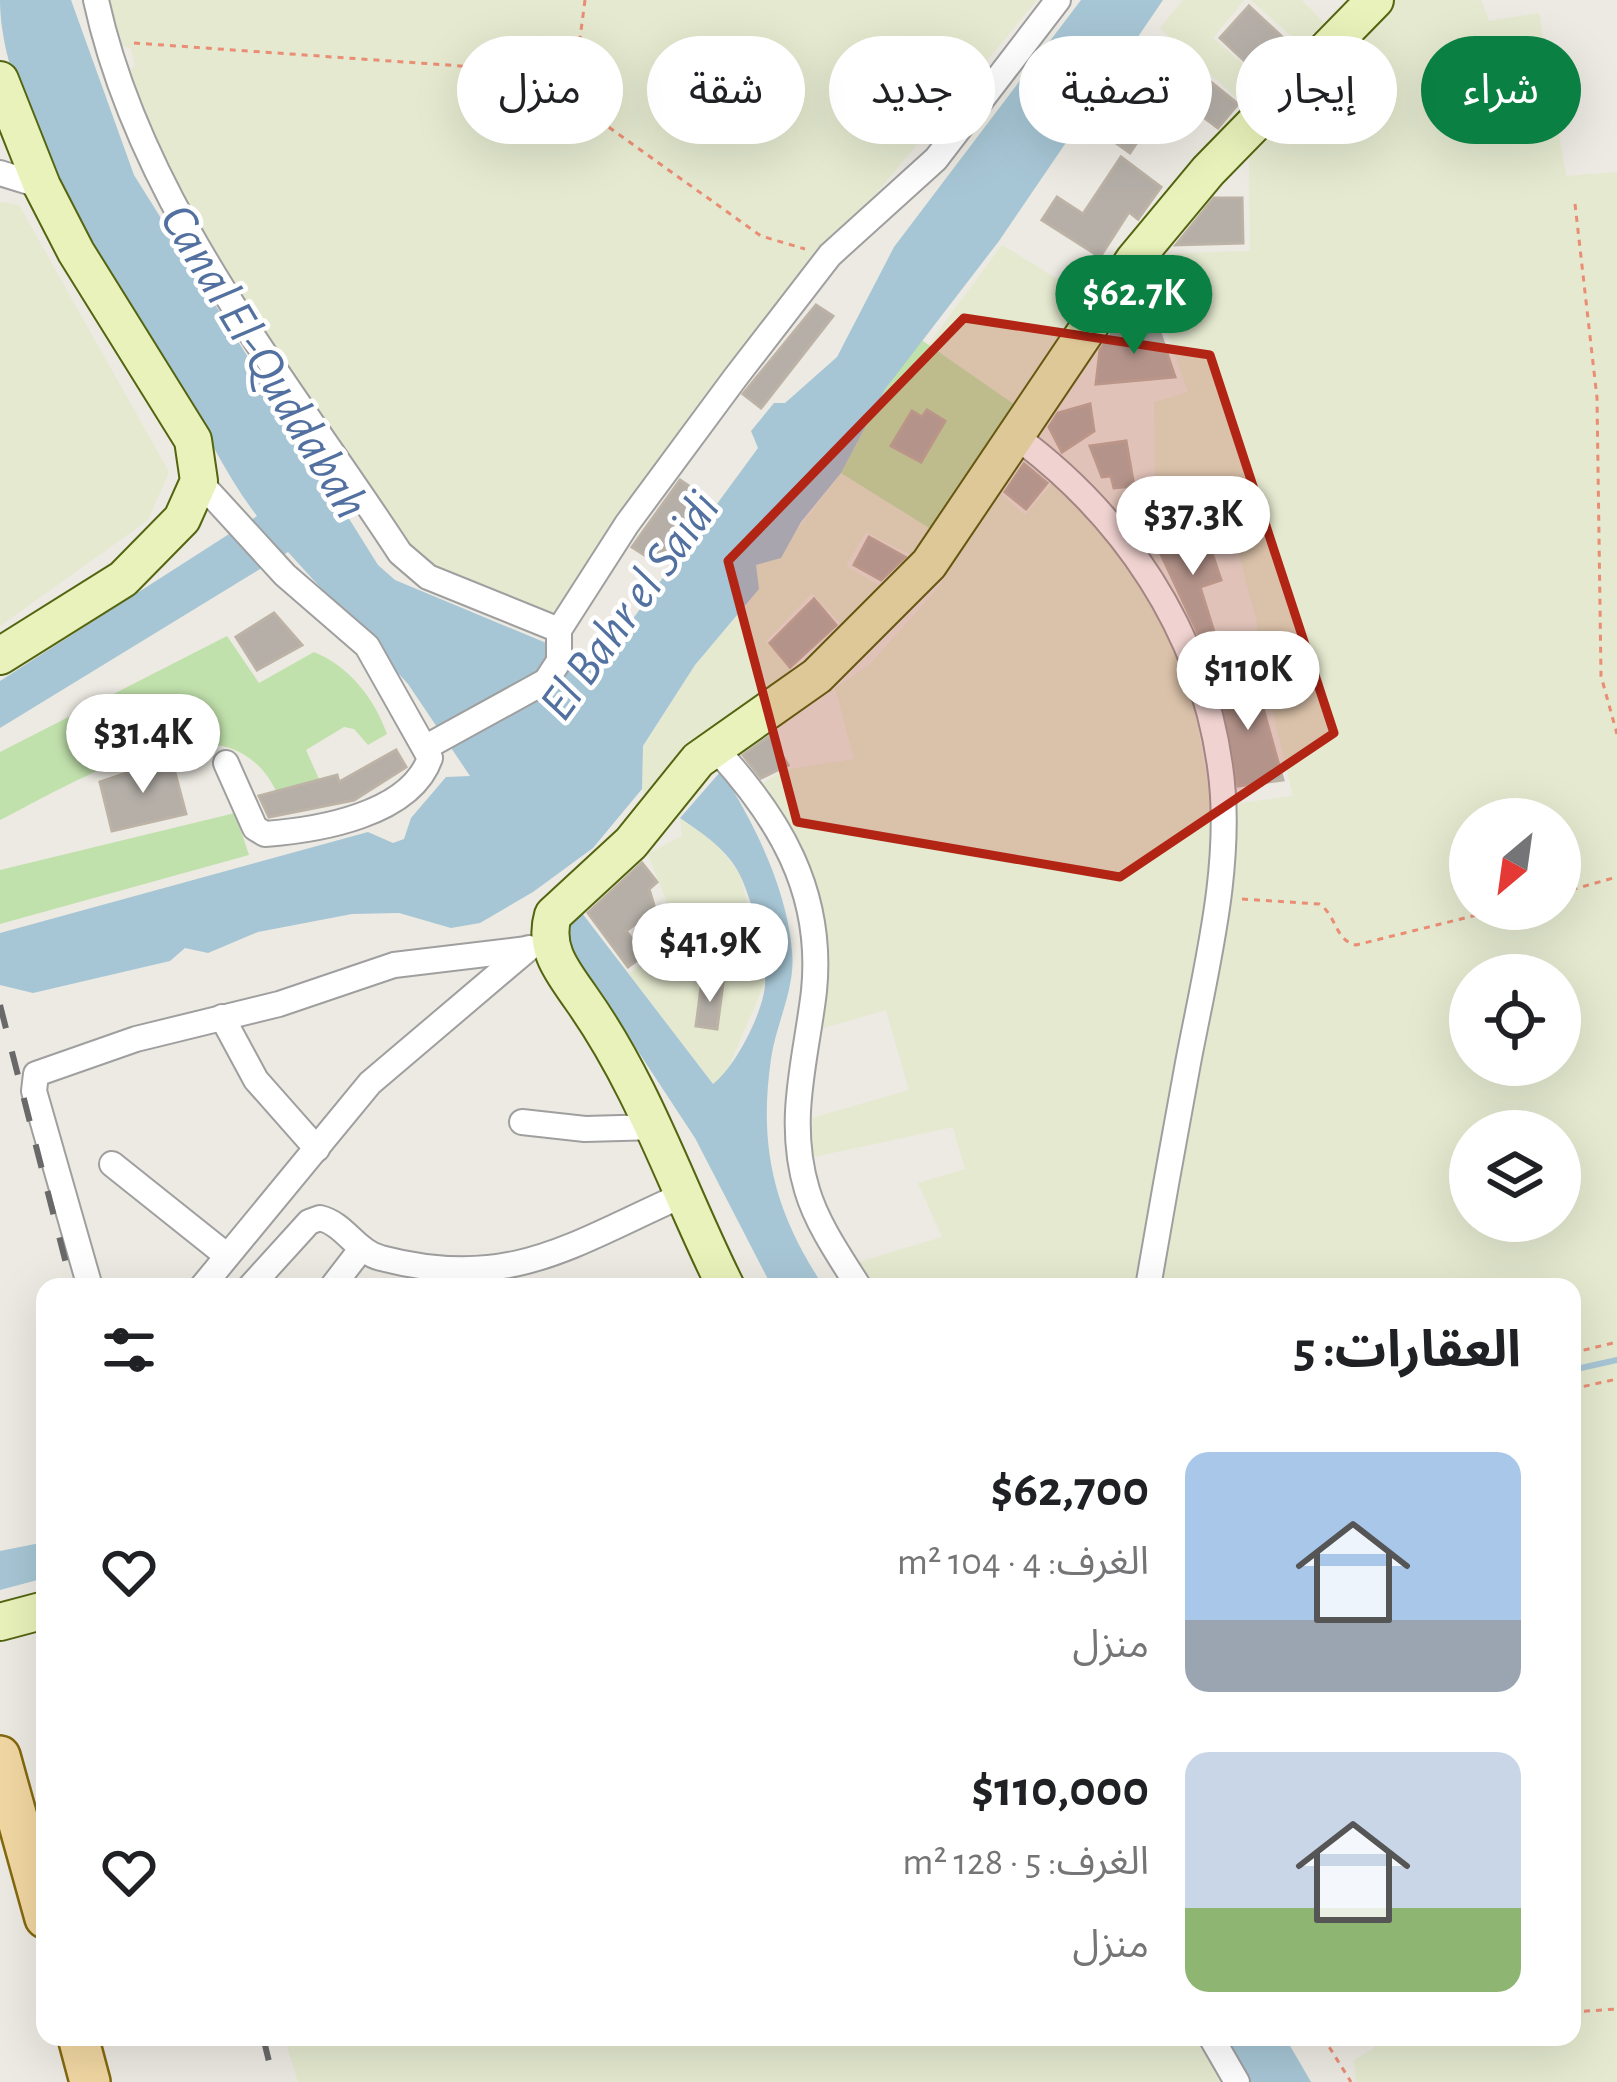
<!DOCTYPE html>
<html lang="ar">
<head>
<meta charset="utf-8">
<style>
  :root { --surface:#fff; --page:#f6f6f6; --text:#202124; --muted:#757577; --accent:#0b8043 }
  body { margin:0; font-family:"Alegreya Sans","Noto Sans Arabic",sans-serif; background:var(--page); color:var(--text); direction:rtl; height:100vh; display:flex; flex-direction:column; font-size:45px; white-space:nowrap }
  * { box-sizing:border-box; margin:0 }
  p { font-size:39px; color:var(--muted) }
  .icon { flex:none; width:66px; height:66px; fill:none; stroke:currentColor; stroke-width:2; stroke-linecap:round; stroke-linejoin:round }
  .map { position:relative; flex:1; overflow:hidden; direction:ltr }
  .side { position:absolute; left:36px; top:1278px; width:1545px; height:768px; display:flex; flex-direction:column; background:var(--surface); border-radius:24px; box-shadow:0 12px 48px #0002; direction:rtl }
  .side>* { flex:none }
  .guide { position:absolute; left:36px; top:36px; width:1545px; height:108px; direction:rtl; display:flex; gap:24px }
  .needle { width:78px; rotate:209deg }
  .fabs { position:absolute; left:1449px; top:798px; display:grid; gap:24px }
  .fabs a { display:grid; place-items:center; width:132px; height:132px; border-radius:50%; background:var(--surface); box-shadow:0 12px 48px #0002; font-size:60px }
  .price { position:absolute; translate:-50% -102px; padding:0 27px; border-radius:42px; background:#fff; color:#222; font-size:39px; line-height:78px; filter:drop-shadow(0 3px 6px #0008) }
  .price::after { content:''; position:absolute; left:50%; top:72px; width:36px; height:27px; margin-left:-18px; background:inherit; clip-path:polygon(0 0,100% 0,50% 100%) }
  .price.on { background:var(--accent); color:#fff }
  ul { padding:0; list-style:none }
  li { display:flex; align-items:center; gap:36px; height:300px; padding:0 60px }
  li span { display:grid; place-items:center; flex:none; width:336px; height:240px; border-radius:24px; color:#555 }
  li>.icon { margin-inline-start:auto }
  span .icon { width:144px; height:144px; fill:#fffc; stroke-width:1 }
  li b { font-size:51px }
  h2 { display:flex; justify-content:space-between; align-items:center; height:144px; padding:0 60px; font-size:51px }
  .chip { padding:0 42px; border-radius:54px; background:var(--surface); box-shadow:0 12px 48px #0002; font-size:42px; line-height:108px }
  .chip.on { background:var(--accent); color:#fff }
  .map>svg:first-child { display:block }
</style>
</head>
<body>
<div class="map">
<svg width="1617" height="2082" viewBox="0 0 1617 2082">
  <rect width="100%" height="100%" fill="#eceae2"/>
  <g fill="#e4e9cf" fill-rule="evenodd">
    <path d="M104 0H1037L717 385 561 614H550L414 559 190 223 125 75 135 66 131 49 117 43Z"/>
    <path d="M1183 0H1244L1213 38 1266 84 1247 107 1160 28Z"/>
    <path d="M1251 0H1302L1325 24 1300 44Z"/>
    <path d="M1396 0H1481L1489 21 1539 13 1566 176 1617 172V2082H1356L1354 2060 1374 2048 1375 2037H1572V1287H942L940 1279 908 1287H856L843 1267 942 1237 918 1183 965 1169 953 1127 795 1161 788 1125 909 1090 886 1010 806 1033 808 923 755 789 783 770 854 759 835 688 869 665 939 587 996 490 1025 515 1056 479 1119 543 1185 659 1212 807 1293 796 1258 651 1257 623 1218 476 1155 491 1154 402 1188 392 1146 274 1158 254 1250 251 1249 144 1311 90ZM1470 819H1560V909H1470ZM1470 975H1560V1065H1470ZM1470 1131H1560V1221H1470Z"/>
    <path d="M0 202 19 205 169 472 148 520 0 626Z"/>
    <path d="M1002 245 1087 297 1018 407 928 345Z"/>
    <path d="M841 473 934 531 917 558 866 532 846 566 889 591 843 626 812 593 766 641 793 673 651 808 642 789 643 747 695 665 751 600 756 566 782 550Z"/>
    <path d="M680 818 714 841 740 874 765 982 726 1073 713 1084 629 974 652 956 648 932 670 911 648 854 682 836Z"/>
    <path d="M284 2037H1196L1223 2082H298Z"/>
  </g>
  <g fill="#c1e1ac">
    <path d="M920 339 1018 407 934 531 841 473 886 388Z"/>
    <path d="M227 636 259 683 314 652C350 667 374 698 387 734L368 745 354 729 344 727 306 750 319 779 276 791C225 685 71 785 0 820V752Z"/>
    <path d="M235 813 249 855 0 924V870Z"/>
  </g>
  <g fill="#a7c6d5">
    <path d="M0 0H71L134 175 378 565 395 580 599 665 758 448 751 431 774 403H785L837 357 894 247 1081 0H1163L999 241 886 388 841 473 801 522 781 558 756 565 759 589 695 665 643 746 642 789 593 848 533 892 480 923 451 928 399 913 352 914 258 932 208 953 185 948 170 961 33 993 0 985V933L368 832 393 843 404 839 411 818 446 777 470 776 408 684 288 552 0 728V681L257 516C225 475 204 426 177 381 118 281 0 116 0 0Z"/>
    <path d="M721 771C754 822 787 889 792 951 796 988 776 1023 771 1059 758 1149 775 1213 824 1287H772L695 1138 561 934 582 913 713 1084C735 1067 762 1015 765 986 767 955 753 903 740 875 728 850 702 833 680 818Z"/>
    <path d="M45 1542V1578L0 1590V1551Z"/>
    <path d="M1215 2037H1285L1311 2082H1242Z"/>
  </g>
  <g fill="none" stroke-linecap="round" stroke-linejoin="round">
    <path stroke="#a7c6d5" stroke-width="6" d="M1572 1370 1617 1360"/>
  </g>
  <g fill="#b5afa8" stroke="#bcb2a6" stroke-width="3">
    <path d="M1249 6 1293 47 1264 79 1220 38Z"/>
    <path d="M1156 38 1238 104 1218 128 1186 104 1171 125 1156 114 1130 153 1102 133 1125 97 1117 92Z"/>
    <path d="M1121 157 1161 187 1138 219 1129 212 1100 257 1042 220 1057 197 1083 214Z"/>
    <path d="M1214 198H1242L1243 243 1176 245Z"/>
    <path d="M816 305 833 316 761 408 743 394Z"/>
    <path d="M1157 324 1175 377 1096 384 1100 350 1113 332Z"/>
    <path d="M1090 404 1094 431 1062 452 1049 427 1058 413Z"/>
    <path d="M927 410 945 421 921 462 891 446 912 411 922 417Z"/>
    <path d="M1126 441 1134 486 1114 488 1111 476 1102 477 1090 446Z"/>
    <path d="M1024 464 1047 483 1026 509 1005 492Z"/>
    <path d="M680 480 702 495 657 563 632 547Z"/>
    <path d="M1206 535 1221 580 1200 587 1215 635 1201 640 1159 550Z"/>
    <path d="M869 537 905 557 881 580 854 565Z"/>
    <path d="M814 599 836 625 790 667 770 643Z"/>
    <path d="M274 613 302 645 257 670 236 637Z"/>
    <path d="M1254 676 1283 780 1238 786 1217 683Z"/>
    <path d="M770 736 788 765 761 778 743 755Z"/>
    <path d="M396 750 406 767 354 800 269 817 259 796 337 775 339 782Z"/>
    <path d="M171 758 186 814 112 831 100 782Z"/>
    <path d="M642 863 657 882 649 889 655 909 626 931 644 955 628 967 588 913Z"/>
    <path d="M702 980 723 983 717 1029 696 1026Z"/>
  </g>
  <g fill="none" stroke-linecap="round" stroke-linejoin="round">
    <g stroke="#9f9f9f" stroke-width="28">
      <g id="minor">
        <path d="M96 0C140 204 287 380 400 553L428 577 559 630"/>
        <path d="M0 173 42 186"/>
        <path d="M1014 435C1123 515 1201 630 1220 766 1234 862 1206 968 1188 1063 1174 1138 1161 1212 1148 1287"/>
        <path d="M199 481 285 575 367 646 430 758C410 815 318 830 265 834L255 828 226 763"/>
        <path d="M428 746 546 681 559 661V630L627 524 735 378 830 255 936 159 1058 0"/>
        <path d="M713 746C779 817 824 891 814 991 806 1060 786 1120 807 1190 817 1224 840 1257 859 1287"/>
        <path d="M222 1017 256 1080 317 1149"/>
        <path d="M522 1122 585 1129 657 1127"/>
        <path d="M112 1164 226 1255"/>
        <path d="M90 1287 34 1091 36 1074 136 1039 279 1004 394 965 527 949"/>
        <path d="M202 1287 370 1083 529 948"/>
        <path d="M250 1287 309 1222 320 1218C345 1224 356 1252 381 1258 510 1292 572 1244 683 1195"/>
        <path d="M332 1287 362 1248"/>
        <path d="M1211 2037 1237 2082"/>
      </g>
    </g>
    <g stroke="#536510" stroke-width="40">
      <g id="secondary">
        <path d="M0 80 42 186 76 252 193 440 199 481 182 519 123 579 0 656"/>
        <path d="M726 1287C677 1189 645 1088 581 998 563 972 543 949 553 915L631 843 698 760 817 676 929 564 1134 260 1208 171 1375 0"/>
        <path d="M0 1622 45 1610"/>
      </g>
    </g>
    <g stroke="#84690f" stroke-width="44">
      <g id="primary">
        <path d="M0 1756 45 1918"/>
        <path d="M78 2037 90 2082"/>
      </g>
    </g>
    <g stroke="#ea8d75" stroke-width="3" stroke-dasharray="6 6" stroke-linecap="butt">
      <path d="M585 0 574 84 579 106 761 236 805 249"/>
      <path d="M134 43 504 69 574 84"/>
      <path d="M1575 204 1597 398 1601 676 1617 734"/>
      <path d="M1560 893 1617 877"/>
      <path d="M1242 899 1319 904C1337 915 1334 940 1356 945L1501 909"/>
      <path d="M1572 1353 1617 1342"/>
      <path d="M1572 1389 1617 1379"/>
      <path d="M1572 2012 1617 2009"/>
      <path d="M1323 2037 1351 2082"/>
    </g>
    <use href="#minor" stroke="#fff" stroke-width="24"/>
    <use href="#secondary" stroke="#e9f2ba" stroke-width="36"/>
    <use href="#primary" stroke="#f1d7a2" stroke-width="39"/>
    <g stroke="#696969" stroke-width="6" stroke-dasharray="24 24" stroke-linecap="butt">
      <path d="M0 1005 72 1287"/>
      <path d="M263 2037 274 2082"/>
    </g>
  </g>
  <path fill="#b22515" fill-opacity="0.2" stroke="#b22515" stroke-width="9" stroke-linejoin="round" d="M964 318 1210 355 1334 733 1120 877 797 822 728 561Z"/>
  <g text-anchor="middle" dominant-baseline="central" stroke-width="9" stroke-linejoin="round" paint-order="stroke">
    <g font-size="51" font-style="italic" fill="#5371a0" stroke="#fff">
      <text transform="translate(264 362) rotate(59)">Canal El-Quddabah</text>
      <text transform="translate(630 606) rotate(-54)">El Bahr el Saidi</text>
    </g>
  </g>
</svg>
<div class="fabs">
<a><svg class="needle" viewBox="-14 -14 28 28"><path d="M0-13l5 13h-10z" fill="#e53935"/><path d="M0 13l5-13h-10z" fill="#757577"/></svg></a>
<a><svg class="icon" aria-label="locate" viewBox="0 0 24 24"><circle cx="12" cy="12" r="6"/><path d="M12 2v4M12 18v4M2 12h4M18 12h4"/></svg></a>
<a><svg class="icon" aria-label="layers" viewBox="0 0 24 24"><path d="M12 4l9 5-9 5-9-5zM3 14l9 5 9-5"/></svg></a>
</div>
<b class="price on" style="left:1134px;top:357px">$62.7K</b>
<b class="price" style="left:1193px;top:578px">$37.3K</b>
<b class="price" style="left:1248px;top:733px">$110K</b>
<b class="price" style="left:143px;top:796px">$31.4K</b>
<b class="price" style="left:710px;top:1005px">$41.9K</b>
<div class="guide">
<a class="chip on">شراء</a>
<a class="chip">إيجار</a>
<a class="chip">تصفية</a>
<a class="chip">جديد</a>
<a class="chip">شقة</a>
<a class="chip">منزل</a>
</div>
<section class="side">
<h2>العقارات: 5<svg class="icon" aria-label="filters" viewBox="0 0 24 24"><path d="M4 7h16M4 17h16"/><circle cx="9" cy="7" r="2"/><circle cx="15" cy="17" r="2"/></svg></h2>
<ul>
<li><span style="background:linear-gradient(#a9c7e8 70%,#9aa5b1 0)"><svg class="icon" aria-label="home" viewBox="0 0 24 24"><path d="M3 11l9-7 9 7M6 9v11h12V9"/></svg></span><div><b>$62,700</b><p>الغرف: 4 · 104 m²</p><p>منزل</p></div><svg class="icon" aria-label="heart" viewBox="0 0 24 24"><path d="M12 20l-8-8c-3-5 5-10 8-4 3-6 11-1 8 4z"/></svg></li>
<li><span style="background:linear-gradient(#c9d6e8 65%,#8fb573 0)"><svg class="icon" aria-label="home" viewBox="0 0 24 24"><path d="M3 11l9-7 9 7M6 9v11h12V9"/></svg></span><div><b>$110,000</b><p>الغرف: 5 · 128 m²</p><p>منزل</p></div><svg class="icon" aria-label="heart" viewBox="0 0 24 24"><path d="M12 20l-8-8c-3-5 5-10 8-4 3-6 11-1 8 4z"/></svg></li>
</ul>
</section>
</div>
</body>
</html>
